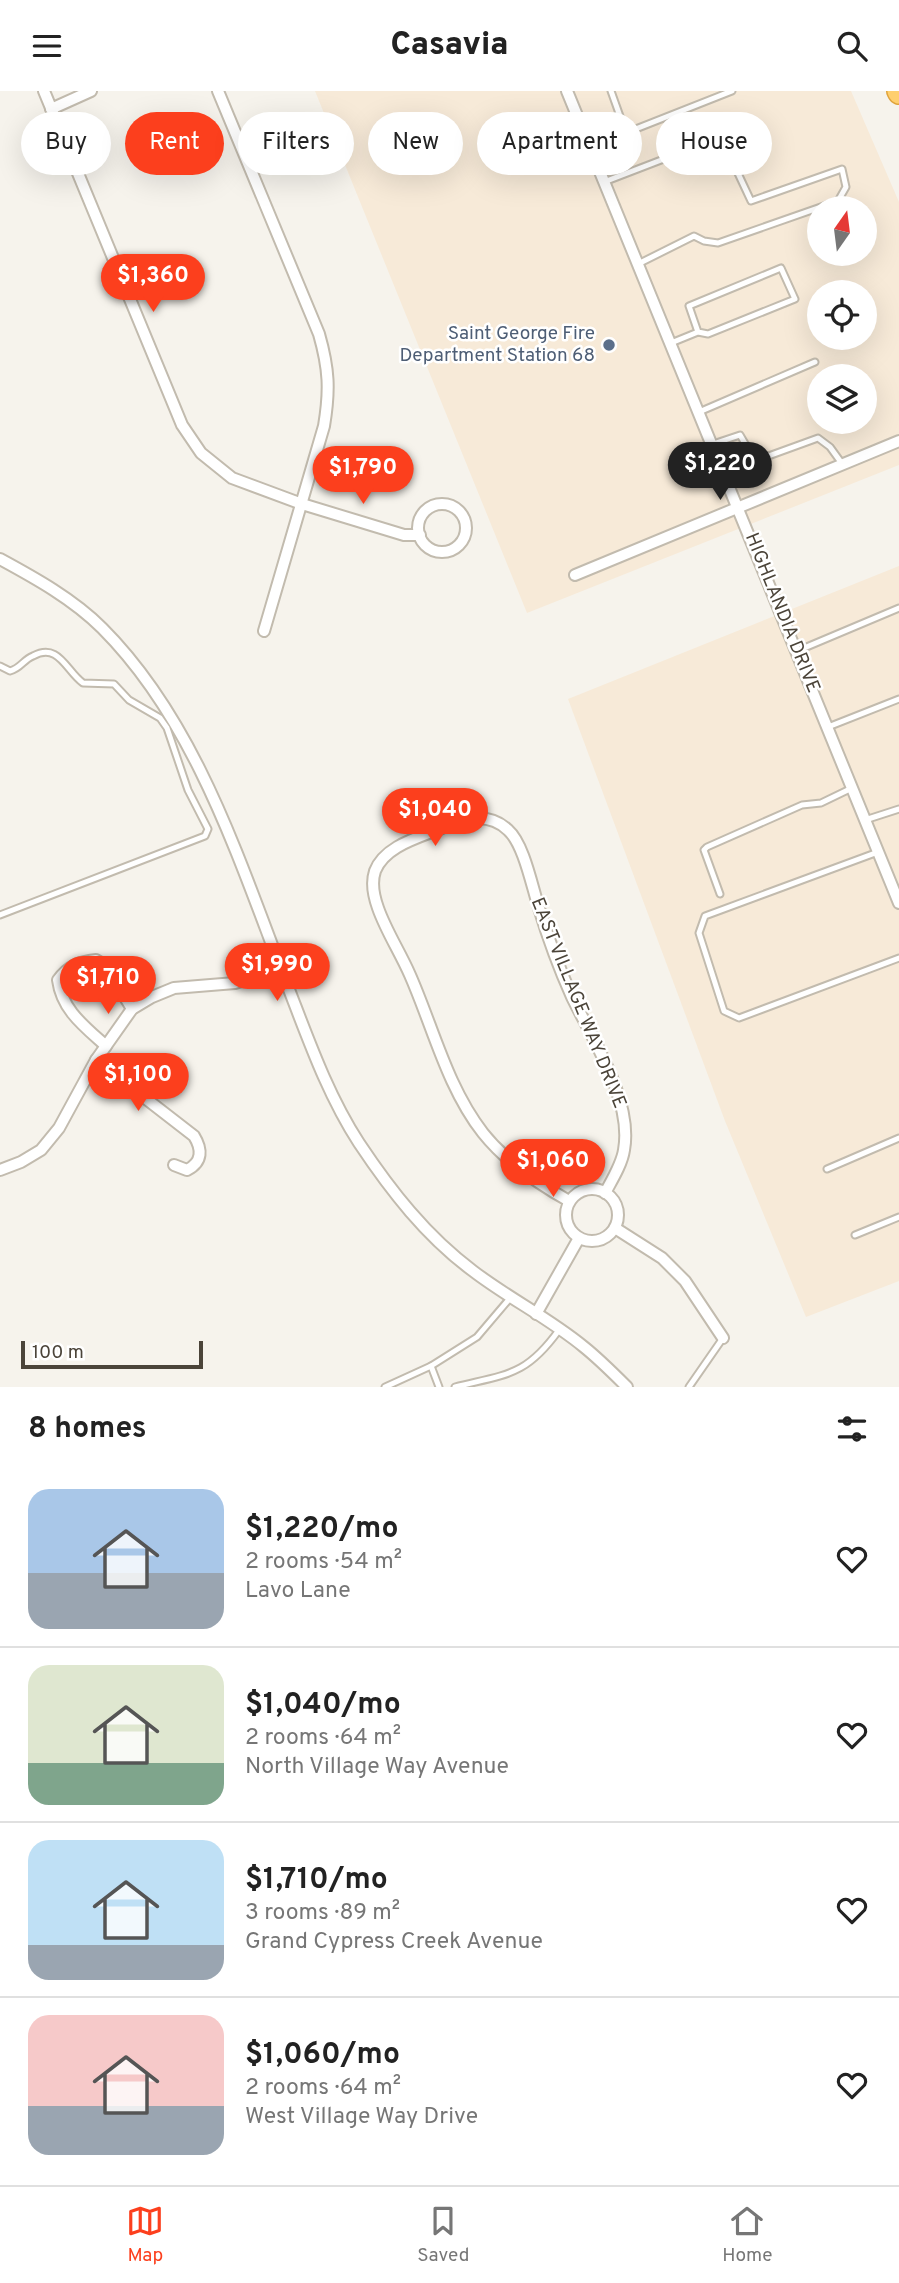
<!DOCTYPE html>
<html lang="en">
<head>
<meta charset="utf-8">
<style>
  :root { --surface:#fff; --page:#f6f6f6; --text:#222; --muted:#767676; --line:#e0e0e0; --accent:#fc3f1d }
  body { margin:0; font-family:Overpass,sans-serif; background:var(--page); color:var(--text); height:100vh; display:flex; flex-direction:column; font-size:26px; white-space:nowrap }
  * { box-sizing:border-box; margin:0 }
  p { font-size:23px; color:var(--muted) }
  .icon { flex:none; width:38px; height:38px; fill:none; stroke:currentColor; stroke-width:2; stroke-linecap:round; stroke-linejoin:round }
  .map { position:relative; height:1296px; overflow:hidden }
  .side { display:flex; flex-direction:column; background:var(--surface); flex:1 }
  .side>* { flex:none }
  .guide { position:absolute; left:21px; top:21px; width:858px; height:63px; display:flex; gap:14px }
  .needle { width:46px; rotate:14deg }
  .tools { position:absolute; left:807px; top:105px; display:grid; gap:14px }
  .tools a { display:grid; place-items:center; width:70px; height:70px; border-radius:50%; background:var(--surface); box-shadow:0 7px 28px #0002; font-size:35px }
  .scale { position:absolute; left:21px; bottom:18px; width:182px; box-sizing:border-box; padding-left:7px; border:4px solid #4b4439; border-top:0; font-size:19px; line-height:24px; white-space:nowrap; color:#4b4439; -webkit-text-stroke:5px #fff; paint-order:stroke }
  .price { position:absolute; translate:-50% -60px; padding:0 16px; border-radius:24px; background:var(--accent); color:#fff; font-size:23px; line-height:46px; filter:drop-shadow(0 2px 4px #0008) }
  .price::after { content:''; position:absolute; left:50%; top:42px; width:21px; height:16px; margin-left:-10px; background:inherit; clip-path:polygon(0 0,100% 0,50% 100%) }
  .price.active { background:#222; color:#fff }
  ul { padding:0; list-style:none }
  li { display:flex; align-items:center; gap:21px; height:175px; padding:0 28px }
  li+li { border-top:2px solid var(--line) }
  li span { display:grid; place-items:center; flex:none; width:196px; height:140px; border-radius:21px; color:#555 }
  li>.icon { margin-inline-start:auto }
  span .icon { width:84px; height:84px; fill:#fffc; stroke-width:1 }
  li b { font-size:30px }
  h2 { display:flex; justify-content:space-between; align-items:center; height:84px; padding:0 28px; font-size:30px }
  .tag { padding:0 24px; border-radius:32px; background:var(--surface); box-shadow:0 7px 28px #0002; font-size:24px; line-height:63px }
  .tag.active { background:var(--accent); color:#fff }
  header { display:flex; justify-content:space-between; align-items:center; height:91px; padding:0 28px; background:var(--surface); font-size:32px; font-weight:800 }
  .tab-bar { display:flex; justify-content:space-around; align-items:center; height:98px; border-top:2px solid var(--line); background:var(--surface); font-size:19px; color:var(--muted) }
  .tab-bar a { display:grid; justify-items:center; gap:4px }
  .tab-bar .active { color:var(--accent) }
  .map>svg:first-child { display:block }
</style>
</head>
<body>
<header><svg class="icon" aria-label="menu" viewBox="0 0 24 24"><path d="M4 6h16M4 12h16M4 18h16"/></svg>Casavia<svg class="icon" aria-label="search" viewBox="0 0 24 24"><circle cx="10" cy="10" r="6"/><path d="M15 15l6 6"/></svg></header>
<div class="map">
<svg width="899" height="1296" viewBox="0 0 899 1296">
  <rect width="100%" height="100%" fill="#f6f3ec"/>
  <g fill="#f7ead8" fill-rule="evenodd">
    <path d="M315 0H851L899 111V374L527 522ZM819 117H864V163H819ZM819 201H864V247H819ZM819 285H864V331H819Z"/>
    <path d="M899 475V1190L806 1226 725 1030 568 608Z"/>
  </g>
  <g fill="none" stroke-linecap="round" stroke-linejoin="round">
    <g stroke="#c2bbae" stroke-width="9">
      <g id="service">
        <path d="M611 0 626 42"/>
        <path d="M590 56 732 0"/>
        <path d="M604 91 721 46 751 110 842 78 846 96 838 110 718 152 704 150 694 145 638 173"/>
        <path d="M671 252 698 241 708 243 795 208 781 177 689 215 698 241"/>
        <path d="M699 321 815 271"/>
        <path d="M713 353 740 344 754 368 763 367 818 347 830 356 843 374"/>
        <path d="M797 560 899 517"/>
        <path d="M0 575 10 580C21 577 23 569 33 565 59 551 66 580 83 592L114 593 129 609 160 627 167 637 188 699 208 738 205 745 0 824"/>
        <path d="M828 636 899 608"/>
        <path d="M865 729 899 718"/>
        <path d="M878 761 705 825 699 842 724 920 739 927 899 867"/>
        <path d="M720 803 704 759 707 756 802 714 821 712 852 697"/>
        <path d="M827 1078 899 1047"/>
        <path d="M855 1144 899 1126"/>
        <path d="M431 1275 439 1296"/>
        <path d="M385 1296 431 1275 477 1246 511 1206"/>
        <path d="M455 1296C507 1283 526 1285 559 1239"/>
        <path d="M689 1296 723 1247"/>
      </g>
    </g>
    <g stroke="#c2bbae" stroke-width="14">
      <g id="minor">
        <path d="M44 0 182 334 201 362 232 387 302 413 404 444H420"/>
        <path d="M218 0 319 243C329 278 330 299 324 335L264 540"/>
        <path d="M567 0 899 812"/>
        <path d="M51 18 91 0"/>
        <circle cx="442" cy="437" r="24"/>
        <path d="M0 468C35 487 73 508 102 537 199 634 241 776 290 901 310 953 329 1006 359 1052 391 1100 426 1145 473 1180 508 1207 549 1227 584 1256 599 1268 613 1282 627 1296"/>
        <path d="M575 484 899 350"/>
        <path d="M106 955C84 935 62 919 58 889 68 875 79 871 96 869L106 875 132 918"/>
        <path d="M96 969 194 1045C202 1058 203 1071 187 1079L174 1074"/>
        <path d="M0 1079 21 1071 41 1059 59 1037 96 969 132 918 152 906 174 897 235 892 281 878"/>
        <circle cx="592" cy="1124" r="26"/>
        <path d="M569 1110C537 1092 506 1071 483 1042 447 996 433 936 410 884 400 861 386 840 378 817 374 806 371 792 375 780 385 754 421 746 444 736 465 727 489 721 508 739 524 753 532 796 539 817 548 847 559 877 572 906 593 949 633 1010 624 1059 622 1073 612 1089 605 1102"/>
        <path d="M615 1137 662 1167 685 1190 723 1247"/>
        <path d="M536 1223 579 1147"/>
      </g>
    </g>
    <g stroke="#e0a43c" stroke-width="24">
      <path id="motorway" d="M898 0 899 2"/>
    </g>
    <use href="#service" stroke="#fff" stroke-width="5"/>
    <use href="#minor" stroke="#fff" stroke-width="10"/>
    <use href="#motorway" stroke="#ffcf6e" stroke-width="21"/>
  </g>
  <circle fill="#5c6f8a" stroke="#fff" stroke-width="2.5" cx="609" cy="254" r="7"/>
  <g text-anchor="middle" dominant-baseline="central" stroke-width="5" stroke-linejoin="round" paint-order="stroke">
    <g font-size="19" fill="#4e5e75" stroke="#fff" text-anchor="end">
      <text x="595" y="243">Saint George Fire<tspan x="595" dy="22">Department Station 68</tspan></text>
    </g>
    <g font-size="19" fill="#4b4439" stroke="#fff">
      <text transform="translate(782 522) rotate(68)">HIGHLANDIA DRIVE</text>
      <text transform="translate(578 912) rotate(68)">EAST VILLAGE WAY DRIVE</text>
    </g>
  </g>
</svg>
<div class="tools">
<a><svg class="needle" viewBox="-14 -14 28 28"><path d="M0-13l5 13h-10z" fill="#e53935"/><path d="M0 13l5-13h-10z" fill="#767676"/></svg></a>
<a><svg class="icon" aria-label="locate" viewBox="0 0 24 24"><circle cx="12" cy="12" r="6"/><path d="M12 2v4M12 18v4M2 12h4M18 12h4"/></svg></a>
<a><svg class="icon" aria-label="layers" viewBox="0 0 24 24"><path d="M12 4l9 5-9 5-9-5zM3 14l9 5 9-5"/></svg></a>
</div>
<div class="scale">100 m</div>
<b class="price" style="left:153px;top:223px">$1,360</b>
<b class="price active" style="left:720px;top:411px">$1,220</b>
<b class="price" style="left:363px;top:415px">$1,790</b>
<b class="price" style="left:435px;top:757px">$1,040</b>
<b class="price" style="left:277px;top:912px">$1,990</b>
<b class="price" style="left:108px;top:925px">$1,710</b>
<b class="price" style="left:138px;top:1022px">$1,100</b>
<b class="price" style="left:553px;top:1108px">$1,060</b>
<div class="guide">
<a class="tag">Buy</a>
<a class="tag active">Rent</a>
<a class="tag">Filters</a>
<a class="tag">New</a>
<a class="tag">Apartment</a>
<a class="tag">House</a>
</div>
</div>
<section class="side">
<h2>8 homes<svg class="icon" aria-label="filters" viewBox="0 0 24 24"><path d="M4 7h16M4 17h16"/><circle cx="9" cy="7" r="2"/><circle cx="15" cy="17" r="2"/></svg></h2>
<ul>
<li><span style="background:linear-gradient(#a9c7e8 60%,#9aa5b1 0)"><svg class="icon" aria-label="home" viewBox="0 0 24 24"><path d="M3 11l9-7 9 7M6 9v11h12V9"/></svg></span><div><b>$1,220/mo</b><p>2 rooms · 54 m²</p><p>Lavo Lane</p></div><svg class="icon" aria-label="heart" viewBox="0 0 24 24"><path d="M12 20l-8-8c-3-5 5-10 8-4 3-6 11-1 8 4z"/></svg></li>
<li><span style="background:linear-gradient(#dfe7d0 70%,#7fa58c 0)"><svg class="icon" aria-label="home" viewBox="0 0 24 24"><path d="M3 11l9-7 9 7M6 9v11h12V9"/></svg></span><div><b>$1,040/mo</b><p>2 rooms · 64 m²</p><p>North Village Way Avenue</p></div><svg class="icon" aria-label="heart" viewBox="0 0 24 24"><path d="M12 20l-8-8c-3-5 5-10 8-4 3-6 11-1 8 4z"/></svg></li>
<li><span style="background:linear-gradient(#bfe0f5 75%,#9aa5b1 0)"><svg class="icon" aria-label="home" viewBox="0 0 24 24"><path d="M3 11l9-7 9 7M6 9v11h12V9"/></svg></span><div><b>$1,710/mo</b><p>3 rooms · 89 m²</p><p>Grand Cypress Creek Avenue</p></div><svg class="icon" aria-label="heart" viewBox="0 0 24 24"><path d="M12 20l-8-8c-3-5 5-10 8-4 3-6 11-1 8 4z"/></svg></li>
<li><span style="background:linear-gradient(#f6c9c9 65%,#9aa5b1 0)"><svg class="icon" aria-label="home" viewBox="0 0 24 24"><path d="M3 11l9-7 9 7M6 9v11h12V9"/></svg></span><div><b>$1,060/mo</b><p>2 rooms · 64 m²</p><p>West Village Way Drive</p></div><svg class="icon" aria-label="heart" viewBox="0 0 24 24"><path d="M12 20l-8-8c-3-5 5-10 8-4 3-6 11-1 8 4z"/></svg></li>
</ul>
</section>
<nav class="tab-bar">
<a class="active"><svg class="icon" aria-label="map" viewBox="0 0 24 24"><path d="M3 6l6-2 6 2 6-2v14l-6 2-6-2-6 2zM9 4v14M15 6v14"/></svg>Map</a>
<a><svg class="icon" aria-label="saved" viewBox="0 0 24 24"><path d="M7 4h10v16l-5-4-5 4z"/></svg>Saved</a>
<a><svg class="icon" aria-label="home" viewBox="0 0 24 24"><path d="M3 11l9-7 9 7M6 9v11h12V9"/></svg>Home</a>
</nav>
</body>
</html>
